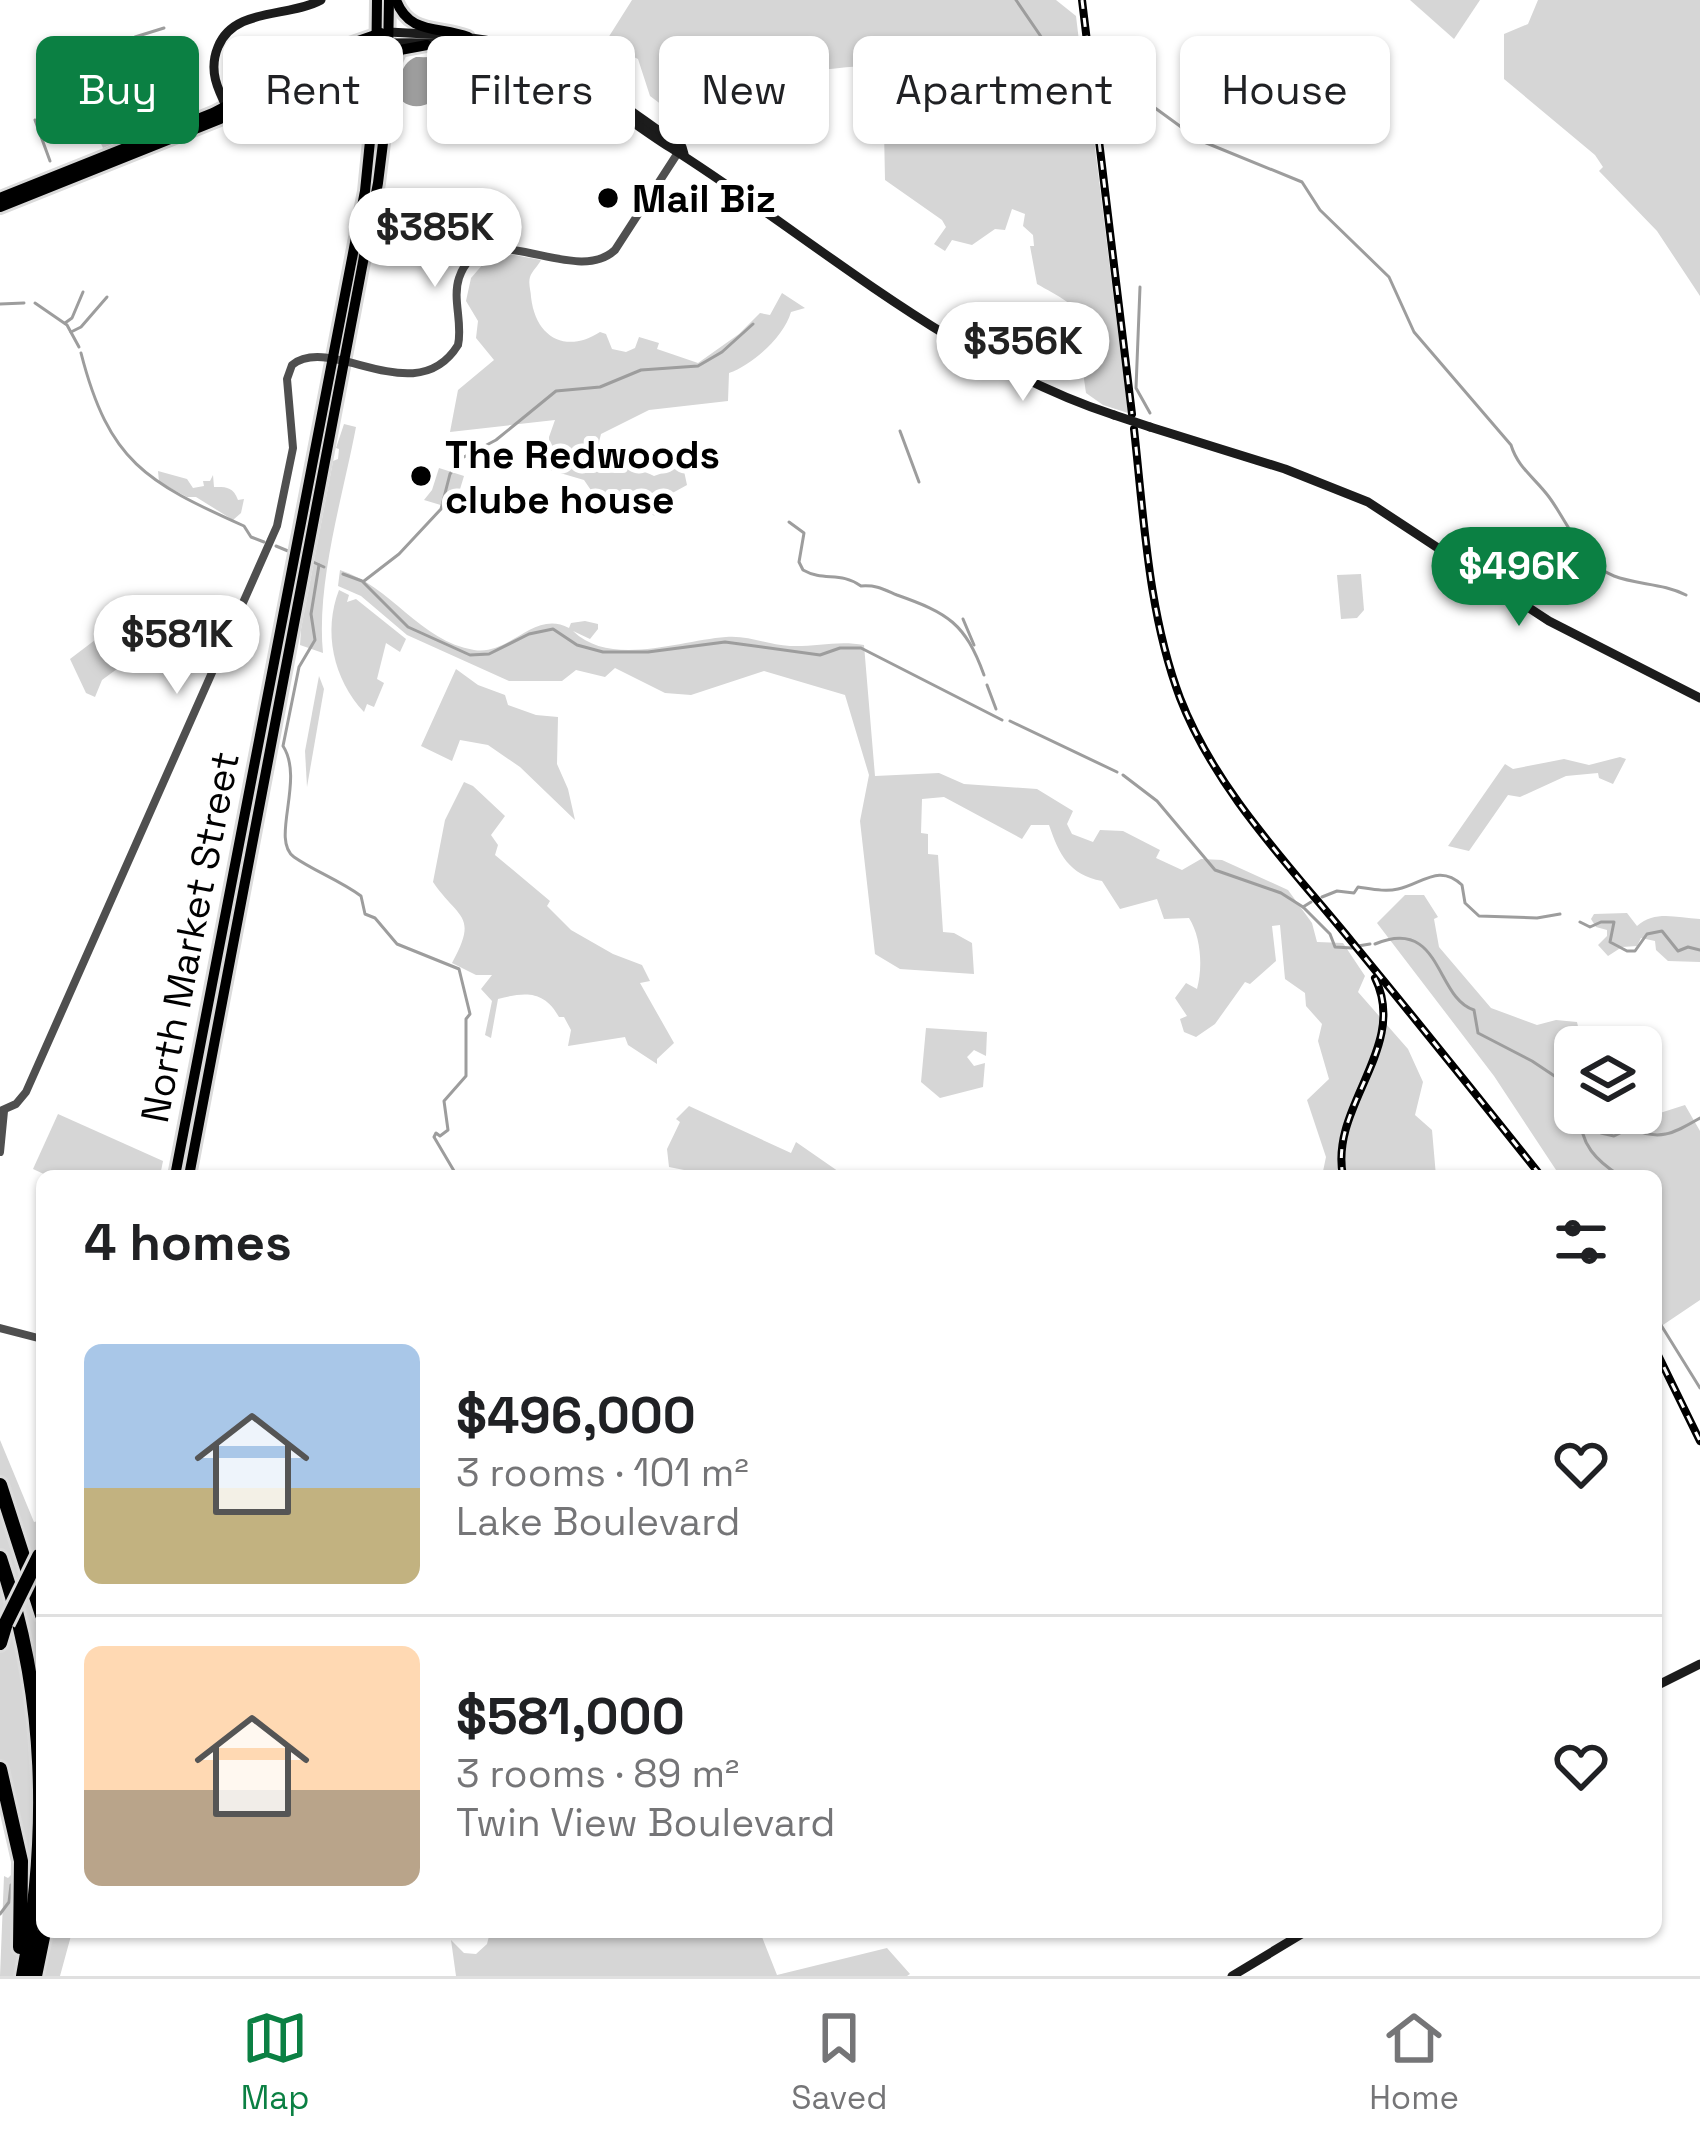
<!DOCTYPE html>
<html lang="en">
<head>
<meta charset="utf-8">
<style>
  :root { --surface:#fff; --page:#f2f2f2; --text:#202124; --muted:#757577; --line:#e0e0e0; --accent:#0b8043 }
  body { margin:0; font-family:"Space Grotesk",sans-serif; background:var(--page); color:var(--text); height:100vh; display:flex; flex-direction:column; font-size:45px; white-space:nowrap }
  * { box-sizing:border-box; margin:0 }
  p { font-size:39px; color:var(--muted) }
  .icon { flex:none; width:66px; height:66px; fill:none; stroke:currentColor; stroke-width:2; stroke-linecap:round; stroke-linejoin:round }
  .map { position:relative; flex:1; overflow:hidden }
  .sheet { position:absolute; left:36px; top:1170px; width:1626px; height:768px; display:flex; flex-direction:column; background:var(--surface); border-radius:18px; box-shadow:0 3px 9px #0004 }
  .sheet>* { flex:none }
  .top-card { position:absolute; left:36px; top:36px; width:1629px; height:108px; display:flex; gap:24px }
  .tools { position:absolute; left:1554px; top:1026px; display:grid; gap:24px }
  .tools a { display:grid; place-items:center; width:108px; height:108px; border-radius:18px; background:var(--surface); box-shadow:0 3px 9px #0004; font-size:60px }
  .price { position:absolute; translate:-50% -102px; padding:0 27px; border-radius:42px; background:#fff; color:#222; font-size:39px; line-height:78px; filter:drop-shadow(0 3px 6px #0008) }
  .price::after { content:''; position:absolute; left:50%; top:72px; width:36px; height:27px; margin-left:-18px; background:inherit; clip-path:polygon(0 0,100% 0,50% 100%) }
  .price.active { background:var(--accent); color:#fff }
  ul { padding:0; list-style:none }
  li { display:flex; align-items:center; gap:36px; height:300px; padding:0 48px }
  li+li { border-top:3px solid var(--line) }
  li span { display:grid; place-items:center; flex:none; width:336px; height:240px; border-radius:18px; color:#555 }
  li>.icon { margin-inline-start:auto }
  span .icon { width:144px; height:144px; fill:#fffc; stroke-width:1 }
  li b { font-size:51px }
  h2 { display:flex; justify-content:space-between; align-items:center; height:144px; padding:0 48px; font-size:51px }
  .pill { padding:0 42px; border-radius:18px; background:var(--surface); box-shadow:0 3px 9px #0004; font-size:42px; line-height:108px }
  .pill.active { background:var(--accent); color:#fff }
  .tabs { display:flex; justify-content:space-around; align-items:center; height:168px; border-top:3px solid var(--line); background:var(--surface); font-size:33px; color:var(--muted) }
  .tabs a { display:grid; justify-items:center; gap:6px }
  .tabs .active { color:var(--accent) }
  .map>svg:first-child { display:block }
</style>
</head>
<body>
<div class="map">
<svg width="1700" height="1976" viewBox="0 0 1700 1976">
  <rect width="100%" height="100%" fill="#fff"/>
  <g fill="#d6d6d6">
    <path d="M632 0H1056L1076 16 1084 83 1071 87 1078 112 1083 114 1094 139 1128 413 1103 405 1086 393 1082 365 1070 352 1074 332 1087 329C1082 306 1056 295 1037 284L1030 246H1034L1033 235 1023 226 1025 214 1012 209 1005 230 995 229 972 245 952 240 945 251 934 244 946 227 942 220 885 180 884 130 903 129 905 133 934 123C986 40 824 71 788 74L774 85 752 90 738 110 713 107 711 99 693 87 674 114 650 96 638 59 623 52 620 55 607 46 608 38Z"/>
    <path d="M1410 0H1480L1454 39Z"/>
    <path d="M1538 0H1700V296L1657 231 1599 171 1603 167 1595 155 1504 79V34L1528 24Z"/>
    <path d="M155 117 160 125 103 148 92 125 102 120 105 134 154 122Z"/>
    <path d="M509 254 541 260C538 266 532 271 530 277 528 284 531 291 531 297 536 340 568 353 600 332L606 334 612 349 626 352 635 348 639 337 659 343 657 349 698 363 739 334 760 313 770 315 782 293 805 308 791 312C784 337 752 365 729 373L728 401 649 410 601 434 596 454C614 474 632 464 654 476L674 469 684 471 687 485 667 496 663 518 597 499 584 480 550 470 549 437 555 420 450 432 458 390 494 360 476 338 478 321 466 301 471 278 491 255Z"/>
    <path d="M344 424 356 427C343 496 316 583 323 653L300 645 301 629 333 461 338 459 339 449 336 448Z"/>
    <path d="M439 468 464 476 454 509 424 500 432 490Z"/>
    <path d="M158 471 187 479 193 488 204 486 203 481H210L213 475 214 487C225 487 233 486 238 500L244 499 241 513 233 520 196 497H187L159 482Z"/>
    <path d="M340 570C391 586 420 641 474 650 510 656 534 609 569 628L571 623 585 621 598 624V629L590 639 573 631C611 668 681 640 726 637 748 635 768 645 790 646 816 647 838 640 864 645L875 776 939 773 964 784 1037 789 1073 811 1067 824 1072 834 1093 842 1100 830 1123 831 1160 850 1156 858 1182 870 1201 859 1222 860 1288 890 1312 923 1317 942 1343 943 1365 976 1358 992 1408 1049 1423 1082 1415 1115 1432 1130 1436 1176H1322L1326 1157 1307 1100 1329 1079 1318 1041 1322 1024 1306 1006 1305 993 1285 979 1280 925 1272 926 1276 961 1250 984 1245 982 1215 1024 1196 1037 1184 1032 1180 1019 1187 1016 1175 998 1186 983 1197 989C1203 967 1201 937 1189 918L1164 919 1157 899 1120 909 1102 881C1069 875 1059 854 1049 825H1031L1022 839 944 797 922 799 921 833 928 834V854L938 855 943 932 954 933 972 943 974 974 900 969 875 954 860 821 869 775 845 695 764 671 691 695 665 693 615 668 605 677 576 670 562 681H509L407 635 361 596 338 586Z"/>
    <path d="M1361 574 1364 610 1357 618 1341 619 1337 575Z"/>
    <path d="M339 590 349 595 347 602 356 599 406 639 400 652 386 643 377 679 384 683 374 707 367 704 364 712C333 679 323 631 339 590Z"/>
    <path d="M113 638 107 657 125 663 102 680 95 697 86 693 70 659 95 640Z"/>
    <path d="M456 669 478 685 505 695 508 705 536 715 558 717 557 764 568 789 575 820 520 767 488 745 460 740 452 761 421 746Z"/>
    <path d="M319 676 324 689 307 787 305 751Z"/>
    <path d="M1620 757 1626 759 1613 784 1599 778 1598 773 1566 776 1520 797 1508 795 1469 851 1448 846 1505 764 1513 769 1564 759 1589 765Z"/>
    <path d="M464 782 473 786 505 816 491 835 498 845 495 855 550 901 547 906 571 930 613 954 642 965 650 981 640 983 674 1043 657 1059V1064L628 1045 625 1037 568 1046 571 1030 564 1017H559C544 990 525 992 498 999L491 1038 485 1035 492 1001 481 989 492 975H476L452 963C479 914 458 919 433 882L445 820Z"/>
    <path d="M1405 895H1424L1438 917 1434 919 1439 947 1491 1008 1537 1025 1556 1020 1577 1022 1579 1031 1599 1046 1610 1045 1611 1047H1575V1113H1618L1638 1120 1685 1105 1700 1131V1300L1657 1329 1656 1176H1560L1494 1076 1377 923Z"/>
    <path d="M1627 913 1637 926C1656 910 1676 918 1700 919V962L1668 961 1656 950 1655 941 1641 938 1637 946 1622 947 1608 956 1598 945 1607 936V930L1596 927 1591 919 1594 914Z"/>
    <path d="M926 1028 987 1032 986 1056 974 1050 967 1057 974 1066 985 1063 983 1087 940 1098 921 1082Z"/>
    <path d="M689 1106 791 1153 796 1142 845 1176H682L684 1170 669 1167 667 1149 680 1122 676 1119Z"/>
    <path d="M58 1114 163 1161 160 1176H48L33 1169Z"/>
    <path d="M0 1440 34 1522 42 1520V1932H72L60 1976H0L4 1876 8 1878 14 1872 8 1828 0 1806Z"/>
    <path d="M490 1932H760L777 1975 887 1948 910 1974 907 1976H456L451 1940 464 1953 476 1954 487 1944Z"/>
  </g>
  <g fill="#9d9d9d">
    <path d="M416 57C441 58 474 52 486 76L474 82 448 76 434 101C423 107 412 109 402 101 399 84 398 64 416 57Z"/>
    <path d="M114 65 129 69 136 87 93 100 89 95 95 91 98 75Z"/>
  </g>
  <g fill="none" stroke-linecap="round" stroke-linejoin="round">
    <g stroke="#9d9d9d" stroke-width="3">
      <path d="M1016 0 1044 41 1087 59"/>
      <path d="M1092 62 1199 140 1302 182 1320 210 1389 277 1414 332 1511 445C1518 468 1535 478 1549 497 1567 521 1584 565 1614 576 1637 585 1663 583 1686 595"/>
      <path d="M114 66 116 49 135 37 164 28"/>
      <path d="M35 120 50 161"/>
      <path d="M259 120 312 99 346 102"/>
      <path d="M1140 287 1136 388 1150 413"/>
      <path d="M35 303 67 325 79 347"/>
      <path d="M0 304 24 303"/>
      <path d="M65 323 72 318 83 292"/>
      <path d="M71 332 81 327 107 297"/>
      <path d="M81 353C109 462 146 482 244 526L251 537 264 542"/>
      <path d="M900 431 919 482"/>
      <path d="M789 522 804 533 799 562 803 570C824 582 840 571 861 586 877 585 883 589 897 595 948 613 965 623 984 675"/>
      <path d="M276 546 288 551"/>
      <path d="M313 562 324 567"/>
      <path d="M319 565 311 614 315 640 299 667 283 746C305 780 270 840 294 857 314 871 339 880 361 896L365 914 375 918 397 944 459 969 470 1014 466 1019V1076L444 1101 448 1130 440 1136 436 1133 434 1137 457 1176"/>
      <path d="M343 574 362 581 408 627 470 655 489 654 529 634 553 629 577 645 603 652H648L725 642 820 655 840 648H861L1002 720"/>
      <path d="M364 581 399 554 441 509 450 474 462 458 496 440 556 391 600 387 641 370 698 366 722 352 753 324"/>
      <path d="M963 619 974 645"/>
      <path d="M987 685 996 709"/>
      <path d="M1010 721 1117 772"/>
      <path d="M1123 775 1157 801 1215 870 1281 893 1303 907 1311 902"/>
      <path d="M1322 897 1337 891 1354 893 1358 887C1372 889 1385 892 1398 889 1422 884 1439 863 1462 885L1465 903 1479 916 1537 918 1560 914"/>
      <path d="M1303 907 1330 934 1335 947 1352 948"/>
      <path d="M1580 922 1590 927 1601 922H1614L1610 942 1627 951H1635L1647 934 1662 931 1678 951 1688 947 1700 950"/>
      <path d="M1375 944C1442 916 1435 998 1474 1010L1478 1033 1532 1061 1565 1083 1575 1079"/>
      <path d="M1358 946 1370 944"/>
      <path d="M1584 1113 1601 1133 1614 1136 1630 1128C1660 1142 1674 1133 1700 1118"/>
      <path d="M1581 1115C1579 1144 1597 1161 1620 1176"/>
      <path d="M1656 1317 1700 1388"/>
      <path d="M0 1914 9 1902 11 1885 14 1884"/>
    </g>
    <g stroke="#dbdbdb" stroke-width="16">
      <g id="primary">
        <path d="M396 0C409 35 439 26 468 37"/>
        <path d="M393 66 400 50 427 45"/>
        <path d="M0 198 213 113 335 49 381 33"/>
        <path d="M0 207 220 119 357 50 379 44"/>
        <path d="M175 1176 365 191 376 81 377 0"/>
        <path d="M189 1176 378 183 387 111 389 0"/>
      </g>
    </g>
    <g stroke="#dbdbdb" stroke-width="20">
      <g id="motorway">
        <path d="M0 1485 42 1615"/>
        <path d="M0 1558C47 1696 50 1834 23 1976"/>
        <path d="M0 1643 6 1623"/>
        <path d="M0 1769 21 1861 20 1947"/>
        <path d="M35 1976 44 1932"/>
      </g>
    </g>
    <g stroke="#4f4f4f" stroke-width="8">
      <path d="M0 1111 16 1104 26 1092 277 526 293 448 287 379 292 365C331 333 416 413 458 345 463 323 452 299 459 278 482 210 574 289 615 250L681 148"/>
      <path d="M0 1152 4 1111"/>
      <path d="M0 1328 42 1339"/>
    </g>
    <g stroke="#1c1c1c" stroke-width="9">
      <path d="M389 32 444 35"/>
      <path d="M461 37C551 43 610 98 682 147L684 154"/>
      <path d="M389 43C432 42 483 43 524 57 578 77 623 118 671 148 815 239 949 361 1114 415"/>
      <path d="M521 61 530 73 527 90"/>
      <path d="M229 112C218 90 208 71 218 47 234 7 288 18 321 0"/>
      <path d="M1150 427 1285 469 1368 502 1549 621 1700 698"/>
      <path d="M1656 1686 1700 1664"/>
      <path d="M1232 1976 1305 1932"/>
    </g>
    <use href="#primary" stroke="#000" stroke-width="10"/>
    <use href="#motorway" stroke="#000" stroke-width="14"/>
    <g stroke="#000" stroke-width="8">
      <g id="rail">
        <path d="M1082 0 1132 414"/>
        <path d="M1134 429C1144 518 1148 613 1180 698 1216 791 1290 866 1352 942 1416 1020 1479 1098 1541 1176"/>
        <path d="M1343 1176C1329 1106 1409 1047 1375 978"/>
        <path d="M1656 1351 1700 1441"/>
      </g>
    </g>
    <use href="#rail" stroke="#fff" stroke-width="3" stroke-dasharray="9" stroke-linecap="butt"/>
    <g stroke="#dbdbdb" stroke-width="20" stroke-linecap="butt">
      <path id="motorway-bridge" d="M6 1623 39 1556"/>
    </g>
    <path stroke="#1c1c1c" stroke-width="9" d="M1114 415 1150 427"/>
    <use href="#motorway-bridge" stroke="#000" stroke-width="14"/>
  </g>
  <g fill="#000" stroke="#fff" stroke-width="4.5">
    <circle cx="608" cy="198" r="12"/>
    <circle cx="421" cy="476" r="12"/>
  </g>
  <g text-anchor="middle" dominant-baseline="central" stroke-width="10" stroke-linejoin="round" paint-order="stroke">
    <g font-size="39" font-weight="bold" fill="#000" stroke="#fff" text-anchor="start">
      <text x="632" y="198">Mail Biz</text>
      <text x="445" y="454">The Redwoods<tspan x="445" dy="45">clube house</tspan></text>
    </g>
    <g font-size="39" fill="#000" stroke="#fff">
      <text transform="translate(190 937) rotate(-79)">North Market Street</text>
    </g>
  </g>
</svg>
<div class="tools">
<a><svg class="icon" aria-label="layers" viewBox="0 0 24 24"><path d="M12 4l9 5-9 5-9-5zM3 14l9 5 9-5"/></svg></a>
</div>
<b class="price" style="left:435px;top:290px">$385K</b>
<b class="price" style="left:1023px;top:404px">$356K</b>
<b class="price active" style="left:1519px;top:629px">$496K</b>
<b class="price" style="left:177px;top:697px">$581K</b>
<div class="top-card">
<a class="pill active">Buy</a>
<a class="pill">Rent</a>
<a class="pill">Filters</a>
<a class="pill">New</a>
<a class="pill">Apartment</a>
<a class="pill">House</a>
</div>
<section class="sheet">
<h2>4 homes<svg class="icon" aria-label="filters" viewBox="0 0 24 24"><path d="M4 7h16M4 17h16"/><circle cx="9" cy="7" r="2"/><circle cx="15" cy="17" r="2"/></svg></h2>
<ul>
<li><span style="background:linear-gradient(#a9c7e8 60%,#c2b280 0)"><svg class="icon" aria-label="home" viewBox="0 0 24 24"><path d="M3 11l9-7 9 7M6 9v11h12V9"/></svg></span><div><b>$496,000</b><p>3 rooms · 101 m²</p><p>Lake Boulevard</p></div><svg class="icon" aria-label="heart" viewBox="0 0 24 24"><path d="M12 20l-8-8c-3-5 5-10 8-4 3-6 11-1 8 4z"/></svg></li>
<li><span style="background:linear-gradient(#ffd9b3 60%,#b9a48a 0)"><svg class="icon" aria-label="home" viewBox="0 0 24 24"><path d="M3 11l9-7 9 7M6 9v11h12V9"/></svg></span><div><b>$581,000</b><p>3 rooms · 89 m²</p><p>Twin View Boulevard</p></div><svg class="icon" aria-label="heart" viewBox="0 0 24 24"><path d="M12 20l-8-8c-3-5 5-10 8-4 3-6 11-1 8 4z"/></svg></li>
</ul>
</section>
</div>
<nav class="tabs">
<a class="active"><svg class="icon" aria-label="map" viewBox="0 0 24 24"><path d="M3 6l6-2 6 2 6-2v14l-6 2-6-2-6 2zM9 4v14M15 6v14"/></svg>Map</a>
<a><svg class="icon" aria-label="saved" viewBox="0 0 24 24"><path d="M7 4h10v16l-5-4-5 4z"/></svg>Saved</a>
<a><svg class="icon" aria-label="home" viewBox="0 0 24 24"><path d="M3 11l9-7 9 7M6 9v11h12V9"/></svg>Home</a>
</nav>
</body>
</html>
